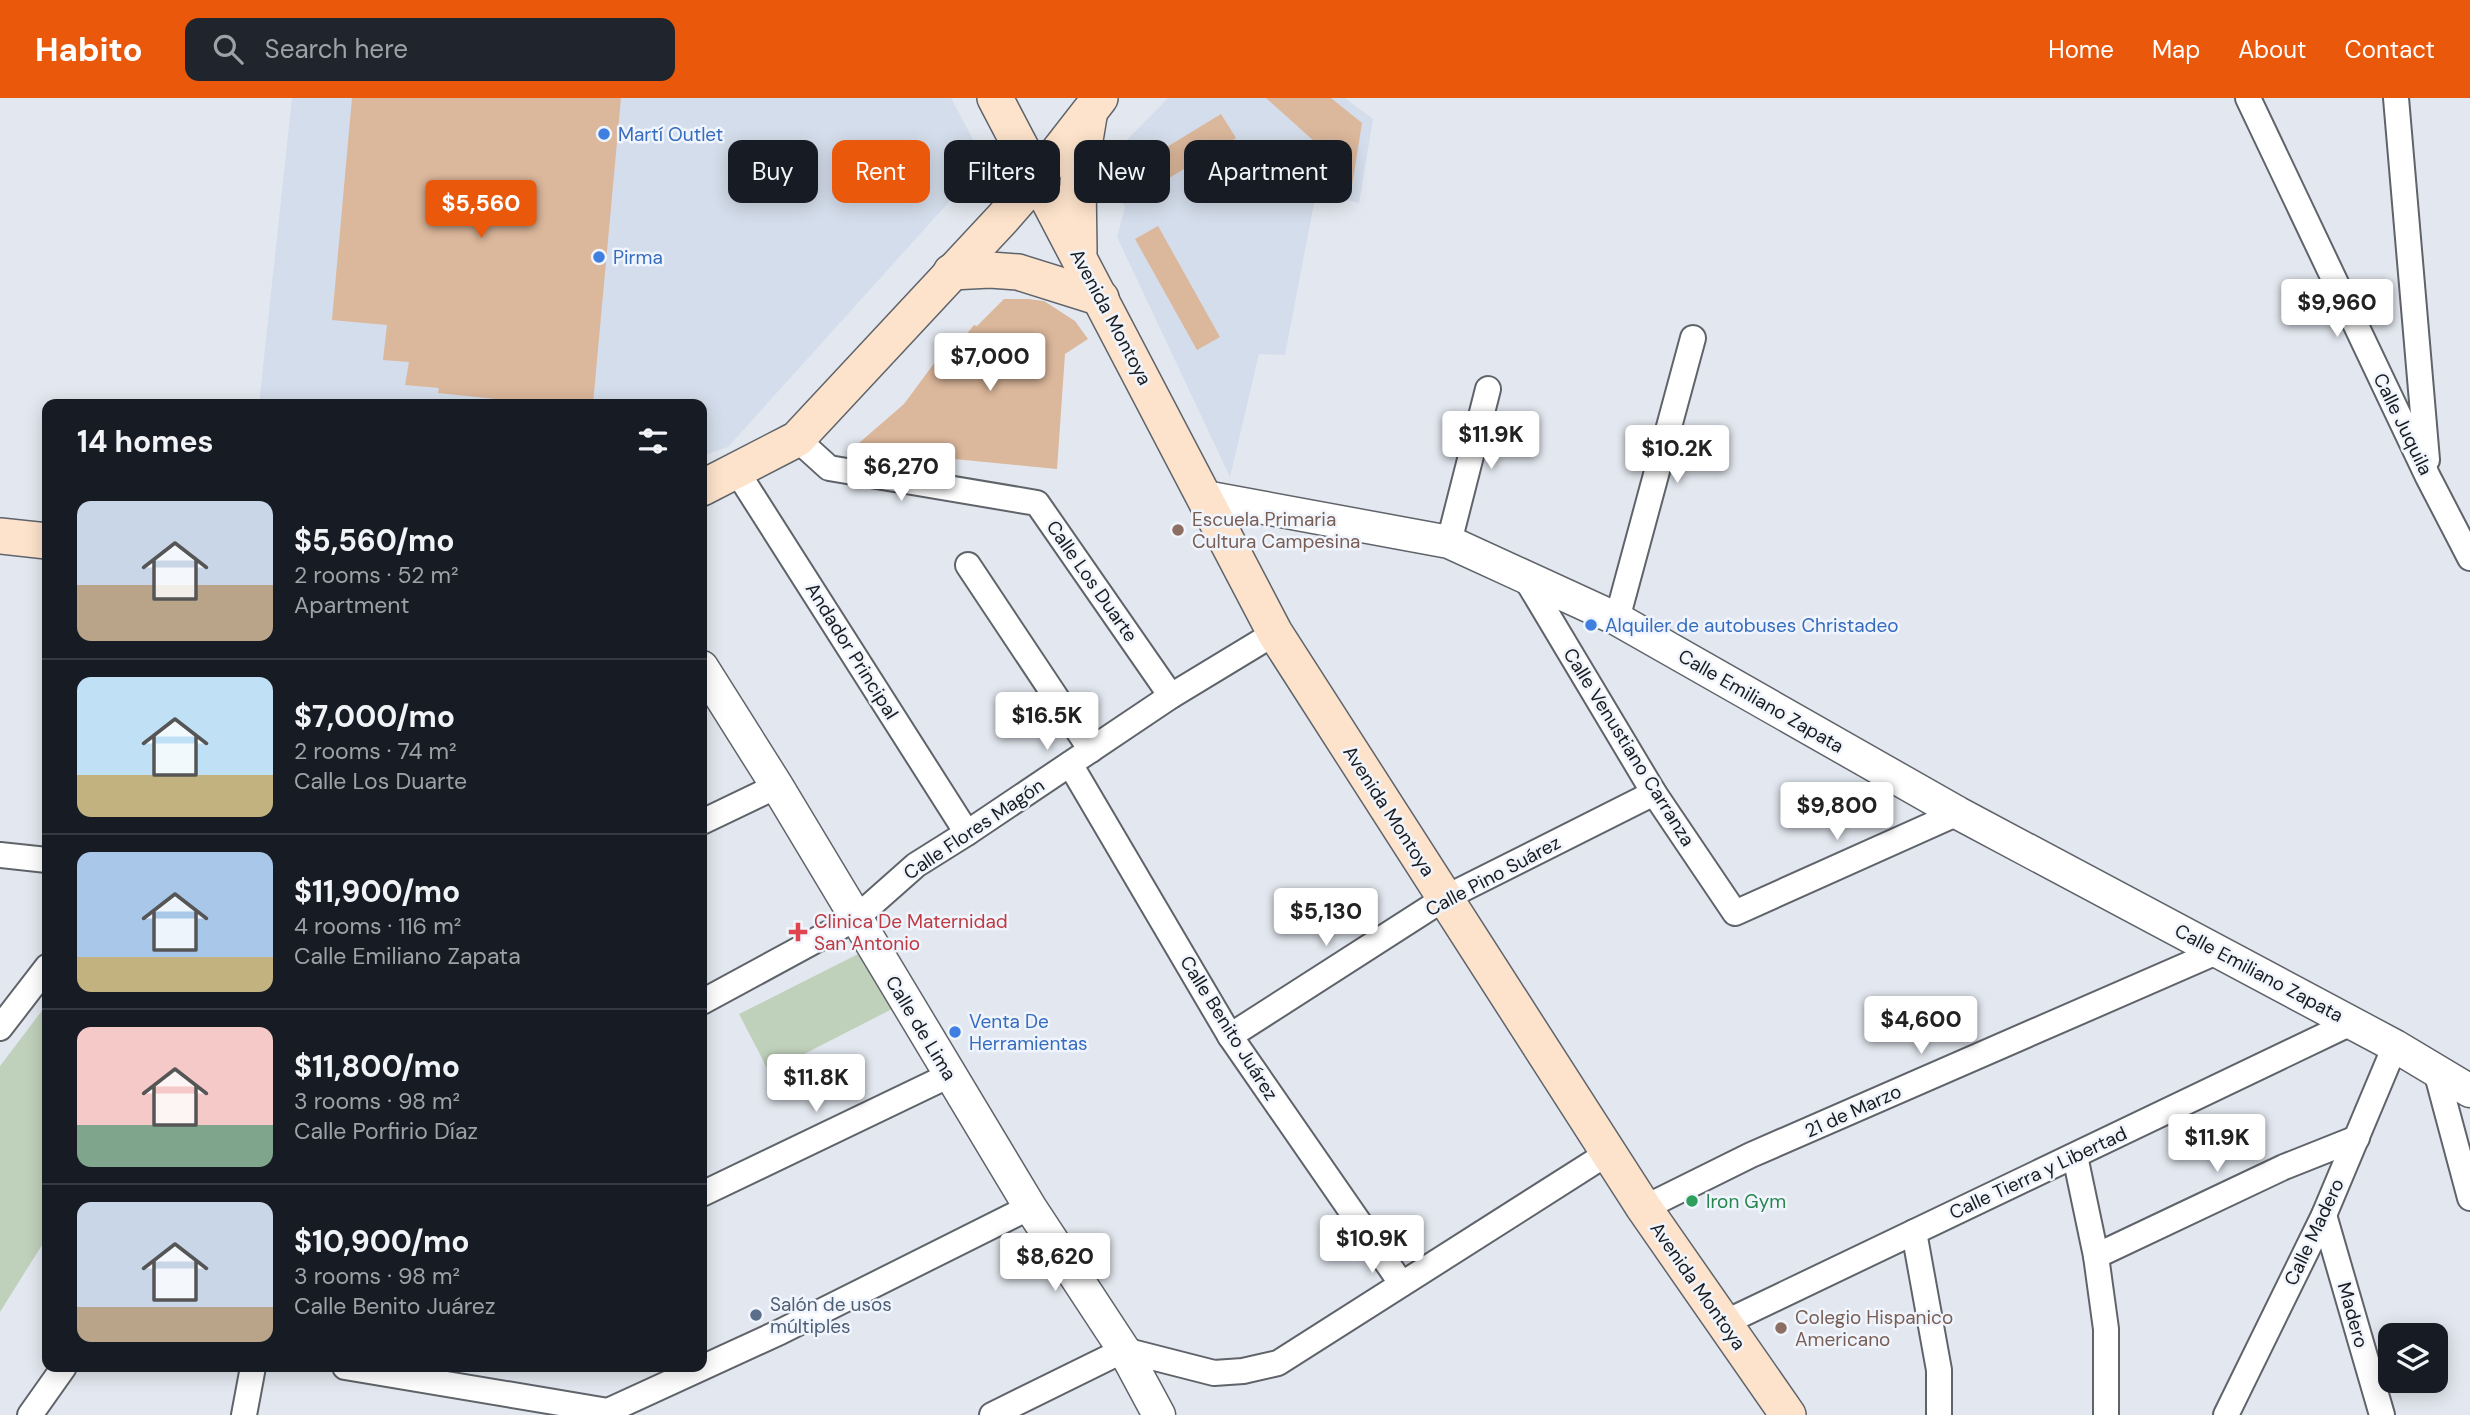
<!DOCTYPE html>
<html lang="en">
<head>
<meta charset="utf-8">
<style>
  :root { --surface:#171b24; --page:#20242c; --text:#f1f3f6; --muted:#9ea1a6; --line:#363941; --accent:#ea580c }
  body { margin:0; font-family:"DM Sans",sans-serif; background:var(--page); color:var(--text); height:100vh; display:flex; flex-direction:column; font-size:26px; white-space:nowrap }
  * { box-sizing:border-box; margin:0 }
  p { font-size:23px; color:var(--muted) }
  .icon { flex:none; width:38px; height:38px; fill:none; stroke:currentColor; stroke-width:2; stroke-linecap:round; stroke-linejoin:round }
  .map { position:relative; flex:1; overflow:hidden }
  .panel { position:absolute; left:42px; top:301px; width:665px; height:973px; display:flex; flex-direction:column; background:var(--surface); border-radius:14px; box-shadow:0 4px 18px #0003 }
  .panel>* { flex:none }
  .guide { position:absolute; left:728px; top:42px; width:665px; height:63px; display:flex; gap:14px }
  .fabs { position:absolute; left:2378px; top:1225px; display:grid; gap:14px }
  .fabs a { display:grid; place-items:center; width:70px; height:70px; border-radius:14px; background:var(--surface); box-shadow:0 4px 18px #0003; font-size:35px }
  .price { position:absolute; translate:-50% -60px; padding:0 16px; border-radius:7px; background:#fff; color:#222; font-size:23px; line-height:46px; filter:drop-shadow(0 2px 4px #0008) }
  .price::after { content:''; position:absolute; left:50%; top:42px; width:21px; height:16px; margin-left:-10px; background:inherit; clip-path:polygon(0 0,100% 0,50% 100%) }
  .price.active { background:var(--accent); color:#fff }
  ul { padding:0; list-style:none }
  li { display:flex; align-items:center; gap:21px; height:175px; padding:0 35px }
  li+li { border-top:2px solid var(--line) }
  li span { display:grid; place-items:center; flex:none; width:196px; height:140px; border-radius:14px; color:#555 }
  li>.icon { margin-inline-start:auto }
  span .icon { width:84px; height:84px; fill:#fffc; stroke-width:1 }
  li b { font-size:30px }
  h2 { display:flex; justify-content:space-between; align-items:center; height:84px; padding:0 35px; font-size:30px }
  .tag { padding:0 24px; border-radius:14px; background:var(--surface); box-shadow:0 4px 18px #0003; font-size:24px; line-height:63px }
  .tag.active { background:var(--accent); color:#fff }
  header { display:flex; align-items:center; gap:42px; box-sizing:border-box; height:98px; padding:0 35px; background:var(--accent); color:#fff }
  header strong { font-size:33px }
  nav { display:flex; gap:38px; margin-inline-start:auto; font-size:24px }
  .search { width:490px; height:63px; background:var(--page); display:flex; align-items:center; gap:18px; box-sizing:border-box; padding:0 24px; border-radius:14px; color:var(--muted); font-size:26px }
  .map>svg:first-child { display:block }
</style>
</head>
<body>
<header>
<strong>Habito</strong>
<div class="search"><svg class="icon" aria-label="search" viewBox="0 0 24 24"><circle cx="10" cy="10" r="6"/><path d="M15 15l6 6"/></svg>Search here</div>
<nav><a>Home</a><a>Map</a><a>About</a><a>Contact</a></nav>
</header>
<div class="map">
<svg width="2470" height="1317" viewBox="0 0 2470 1317">
  <rect width="100%" height="100%" fill="#e3e8f0"/>
  <g fill="#d4ddeb">
    <path d="M292 0H951L985 64 728 349 702 358V306H259Z"/>
    <path d="M1168 0H1345L1373 21 1359 105 1316 95 1285 257 1259 256 1230 379 1117 139 1125 109 1109 79 1115 54Z"/>
  </g>
  <g fill="#c0d1bb">
    <path d="M862 854 896 909 769 974 739 916Z"/>
    <path d="M47 906V1139L0 1214V968Z"/>
  </g>
  <g fill="#dbb79b">
    <path d="M352 0H621L593 306H542L438 295 439 290 405 287 409 264 383 262 387 227 332 222Z"/>
    <path d="M1266 0H1331L1362 25 1351 94 1317 85 1325 53Z"/>
    <path d="M1221 16 1236 40 1154 89 1139 66Z"/>
    <path d="M1158 128 1220 239 1197 252 1135 141Z"/>
    <path d="M1004 201H1028L1044 203 1075 223 1088 241 1065 256 1057 371 852 351 904 306 944 252 952 254 974 227 977 228Z"/>
  </g>
  <g fill="none" stroke-linecap="round" stroke-linejoin="round">
    <g stroke="#5f636a" stroke-width="28">
      <g id="minor">
        <path d="M2248 0 2428 379 2470 460"/>
        <path d="M2396 0 2427 362"/>
        <path d="M797 341 829 370 1037 405 1171 598"/>
        <path d="M736 372 967 735"/>
        <path d="M1449 444 1488 291"/>
        <path d="M968 467 1091 652"/>
        <path d="M1526 481 1654 695 1735 815 1958 715"/>
        <path d="M1617 521 1693 240"/>
        <path d="M1070 666 1230 938 1401 1185"/>
        <path d="M702 724 777 688"/>
        <path d="M0 757 47 762"/>
        <path d="M702 904 855 821 916 767 967 735 1171 598 1275 535"/>
        <path d="M0 930 47 869"/>
        <path d="M1230 938 1445 800 1654 695"/>
        <path d="M2436 973 2470 1100"/>
        <path d="M2075 1058 2096 1158 2106 1231V1317"/>
        <path d="M702 1096 950 977"/>
        <path d="M1644 1110 1751 1057 2219 853"/>
        <path d="M2324 1117 2382 1317"/>
        <path d="M1914 1134 1939 1272V1317"/>
        <path d="M2096 1158 2284 1069 2357 1040"/>
        <path d="M1724 1225 2351 925"/>
        <path d="M345 1269 608 1313 780 1234 1030 1109"/>
        <path d="M30 1317 64 1269"/>
        <path d="M244 1317 253 1269"/>
        <path d="M992 1317 1124 1252 1214 1275 1243 1273 1278 1265 1608 1055"/>
        <path d="M2226 1317 2324 1117 2395 948"/>
      </g>
    </g>
    <g stroke="#5f636a" stroke-width="35">
      <g id="tertiary">
        <path d="M1205 399 1449 444 1617 521 1958 715 2395 948 2470 993"/>
        <path d="M702 569 777 688 1030 1109 1124 1252 1159 1317"/>
      </g>
    </g>
    <g stroke="#5f636a" stroke-width="38">
      <g id="secondary">
        <path d="M995 0 1275 535 1644 1110 1788 1317"/>
        <path d="M1079 153 1078 84 1089 18"/>
        <path d="M951 174 990 172 1018 174 1101 200"/>
        <path d="M702 390 797 341 1003 120 1037 81 1100 0"/>
        <path d="M0 438 47 443"/>
      </g>
    </g>
    <use href="#minor" stroke="#fff" stroke-width="24"/>
    <use href="#tertiary" stroke="#fff" stroke-width="32"/>
    <use href="#secondary" stroke="#fde3cb" stroke-width="35"/>
  </g>
  <g fill="#3f7fe0" stroke="#f0f5fd" stroke-width="2.5">
    <circle cx="604" cy="36" r="7"/>
    <circle cx="599" cy="159" r="7"/>
    <circle cx="1591" cy="527" r="7"/>
    <circle cx="955" cy="934" r="7"/>
  </g>
  <g fill="#8d6e63" stroke="#f0f5fd" stroke-width="2.5">
    <circle cx="1178" cy="432" r="7"/>
    <circle cx="1781" cy="1230" r="7"/>
  </g>
  <path fill="#e0444e" stroke="#f0f5fd" stroke-width="2.5" d="M794.5 823.5h7v7h7v7h-7v7h-7v-7h-7v-7h7z"/>
  <circle fill="#2e9e5b" stroke="#f0f5fd" stroke-width="2.5" cx="1692" cy="1103" r="7"/>
  <circle fill="#5c6f8a" stroke="#f0f5fd" stroke-width="2.5" cx="756" cy="1217" r="7"/>
  <g text-anchor="middle" dominant-baseline="central" stroke-width="5" stroke-linejoin="round" paint-order="stroke">
    <g font-size="19" fill="#366cbe" stroke="#f0f5fd" text-anchor="start">
      <text x="618" y="36">Martí Outlet</text>
      <text x="613" y="159">Pirma</text>
      <text x="1605" y="527">Alquiler de autobuses Christadeo</text>
      <text x="969" y="923">Venta De<tspan x="969" dy="22">Herramientas</tspan></text>
    </g>
    <g font-size="19" fill="#191b1d" stroke="#f0f5fd">
      <text transform="translate(1111 219) rotate(62)">Avenida Montoya</text>
      <text transform="translate(2403 326) rotate(64)">Calle Juquila</text>
      <text transform="translate(1092 483) rotate(55)">Calle Los Duarte</text>
      <text transform="translate(852 553) rotate(58)">Andador Principal</text>
      <text transform="translate(1761 603) rotate(30)">Calle Emiliano Zapata</text>
      <text transform="translate(1629 649) rotate(58)">Calle Venustiano Carranza</text>
      <text transform="translate(1389 713) rotate(57)">Avenida Montoya</text>
      <text transform="translate(974 731) rotate(-34)">Calle Flores Magón</text>
      <text transform="translate(1493 778) rotate(-28)">Calle Pino Suárez</text>
      <text transform="translate(2259 875) rotate(28)">Calle Emiliano Zapata</text>
      <text transform="translate(921 930) rotate(59)">Calle de Lima</text>
      <text transform="translate(1229 930) rotate(58)">Calle Benito Juárez</text>
      <text transform="translate(1853 1013) rotate(-24)">21 de Marzo</text>
      <text transform="translate(2038 1075) rotate(-25)">Calle Tierra y Libertad</text>
      <text transform="translate(2314 1134) rotate(-65)">Calle Madero</text>
      <text transform="translate(1698 1188) rotate(55)">Avenida Montoya</text>
      <text transform="translate(2353 1217) rotate(74)">Madero</text>
    </g>
    <g font-size="19" fill="#785e54" stroke="#f0f5fd" text-anchor="start">
      <text x="1192" y="421">Escuela Primaria<tspan x="1192" dy="22">Cultura Campesina</tspan></text>
      <text x="1795" y="1219">Colegio Hispanico<tspan x="1795" dy="22">Americano</tspan></text>
    </g>
    <g font-size="19" fill="#be3a42" stroke="#f0f5fd" text-anchor="start">
      <text x="814" y="823">Clinica De Maternidad<tspan x="814" dy="22">San Antonio</tspan></text>
    </g>
    <g font-size="19" fill="#27864d" stroke="#f0f5fd" text-anchor="start">
      <text x="1706" y="1103">Iron Gym</text>
    </g>
    <g font-size="19" fill="#4e5e75" stroke="#f0f5fd" text-anchor="start">
      <text x="770" y="1206">Salón de usos<tspan x="770" dy="22">múltiples</tspan></text>
    </g>
  </g>
</svg>
<div class="fabs">
<a><svg class="icon" aria-label="layers" viewBox="0 0 24 24"><path d="M12 4l9 5-9 5-9-5zM3 14l9 5 9-5"/></svg></a>
</div>
<b class="price active" style="left:481px;top:142px">$5,560</b>
<b class="price" style="left:2337px;top:241px">$9,960</b>
<b class="price" style="left:990px;top:295px">$7,000</b>
<b class="price" style="left:1491px;top:373px">$11.9K</b>
<b class="price" style="left:1677px;top:387px">$10.2K</b>
<b class="price" style="left:901px;top:405px">$6,270</b>
<b class="price" style="left:1047px;top:654px">$16.5K</b>
<b class="price" style="left:1837px;top:744px">$9,800</b>
<b class="price" style="left:1326px;top:850px">$5,130</b>
<b class="price" style="left:1921px;top:958px">$4,600</b>
<b class="price" style="left:816px;top:1016px">$11.8K</b>
<b class="price" style="left:2217px;top:1076px">$11.9K</b>
<b class="price" style="left:1372px;top:1177px">$10.9K</b>
<b class="price" style="left:1055px;top:1195px">$8,620</b>
<div class="guide">
<a class="tag">Buy</a>
<a class="tag active">Rent</a>
<a class="tag">Filters</a>
<a class="tag">New</a>
<a class="tag">Apartment</a>
</div>
<section class="panel">
<h2>14 homes<svg class="icon" aria-label="filters" viewBox="0 0 24 24"><path d="M4 7h16M4 17h16"/><circle cx="9" cy="7" r="2"/><circle cx="15" cy="17" r="2"/></svg></h2>
<ul>
<li><span style="background:linear-gradient(#c9d6e8 60%,#b9a48a 0)"><svg class="icon" aria-label="home" viewBox="0 0 24 24"><path d="M3 11l9-7 9 7M6 9v11h12V9"/></svg></span><div><b>$5,560/mo</b><p>2 rooms · 52 m²</p><p>Apartment</p></div></li>
<li><span style="background:linear-gradient(#bfe0f5 70%,#c2b280 0)"><svg class="icon" aria-label="home" viewBox="0 0 24 24"><path d="M3 11l9-7 9 7M6 9v11h12V9"/></svg></span><div><b>$7,000/mo</b><p>2 rooms · 74 m²</p><p>Calle Los Duarte</p></div></li>
<li><span style="background:linear-gradient(#a9c7e8 75%,#c2b280 0)"><svg class="icon" aria-label="home" viewBox="0 0 24 24"><path d="M3 11l9-7 9 7M6 9v11h12V9"/></svg></span><div><b>$11,900/mo</b><p>4 rooms · 116 m²</p><p>Calle Emiliano Zapata</p></div></li>
<li><span style="background:linear-gradient(#f6c9c9 70%,#7fa58c 0)"><svg class="icon" aria-label="home" viewBox="0 0 24 24"><path d="M3 11l9-7 9 7M6 9v11h12V9"/></svg></span><div><b>$11,800/mo</b><p>3 rooms · 98 m²</p><p>Calle Porfirio Díaz</p></div></li>
<li><span style="background:linear-gradient(#c9d6e8 75%,#b9a48a 0)"><svg class="icon" aria-label="home" viewBox="0 0 24 24"><path d="M3 11l9-7 9 7M6 9v11h12V9"/></svg></span><div><b>$10,900/mo</b><p>3 rooms · 98 m²</p><p>Calle Benito Juárez</p></div></li>
</ul>
</section>
</div>
</body>
</html>
